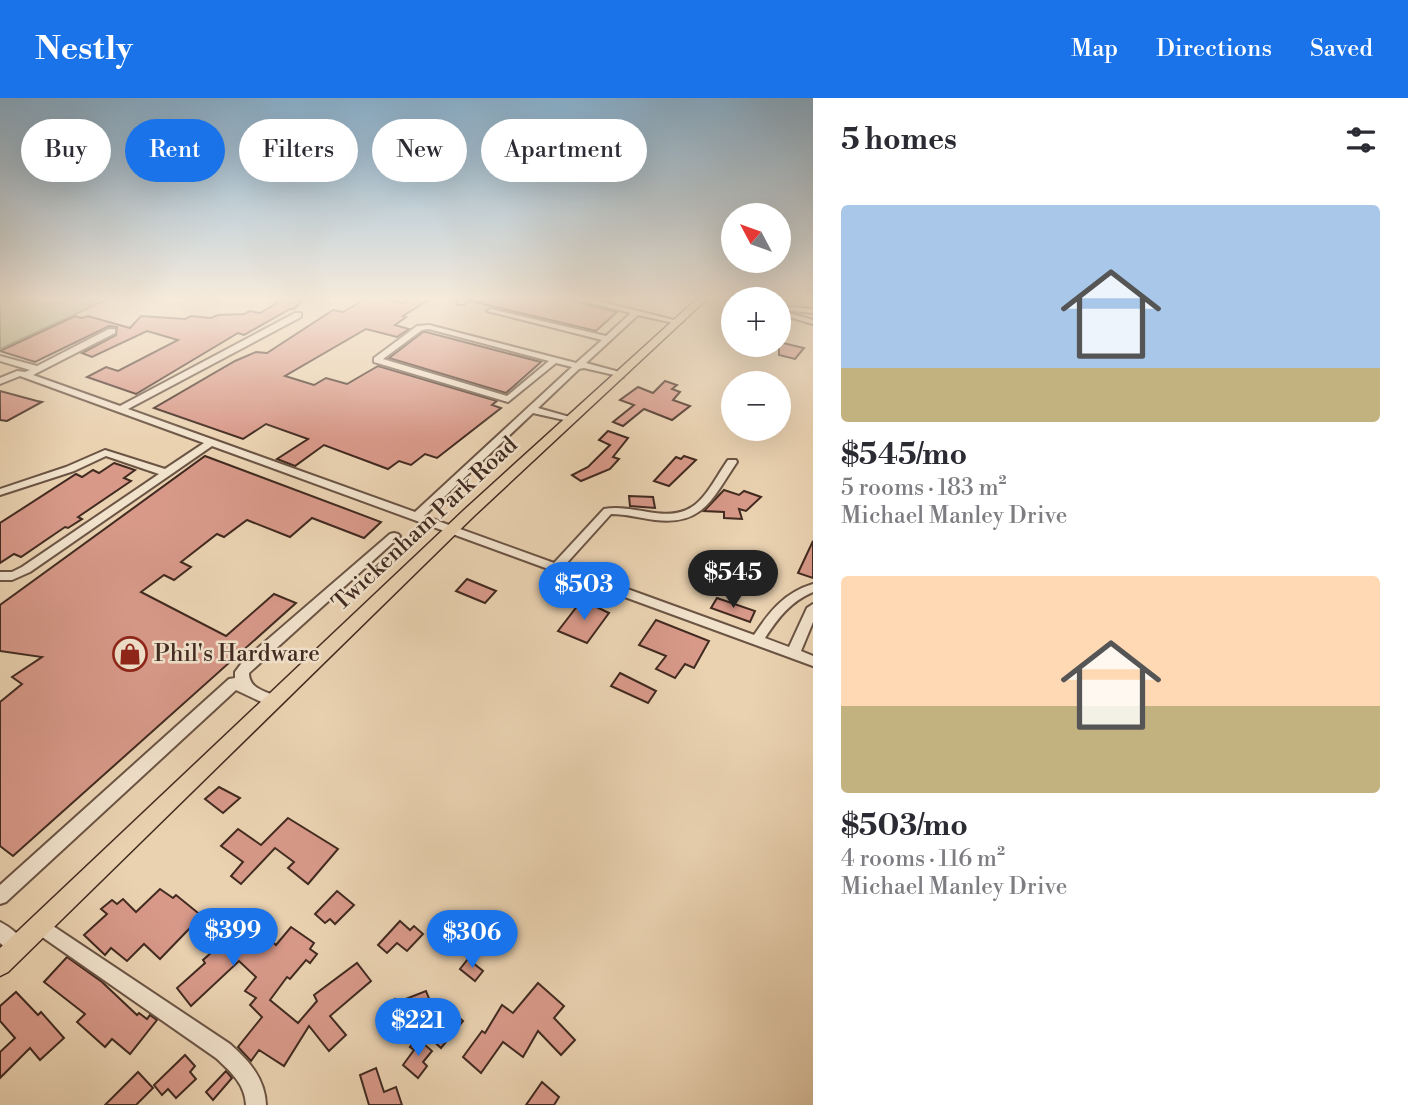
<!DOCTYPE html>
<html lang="en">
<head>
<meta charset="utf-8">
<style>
  :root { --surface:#fff; --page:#f2f2f3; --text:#2b2b33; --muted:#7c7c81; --accent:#1a73e8 }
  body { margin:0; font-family:"Libre Bodoni",serif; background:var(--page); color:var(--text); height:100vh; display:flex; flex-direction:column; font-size:26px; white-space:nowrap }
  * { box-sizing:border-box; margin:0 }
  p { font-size:23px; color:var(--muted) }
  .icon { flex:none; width:38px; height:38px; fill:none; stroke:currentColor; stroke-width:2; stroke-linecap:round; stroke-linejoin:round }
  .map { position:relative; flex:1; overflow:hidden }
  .side { display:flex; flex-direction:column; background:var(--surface); width:595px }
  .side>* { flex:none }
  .guide { position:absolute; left:21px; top:21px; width:665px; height:63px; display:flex; gap:14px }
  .needle { width:46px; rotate:311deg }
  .buttons { position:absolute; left:721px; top:105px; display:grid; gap:14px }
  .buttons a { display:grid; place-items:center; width:70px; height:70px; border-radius:50%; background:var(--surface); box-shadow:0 7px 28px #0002; font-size:35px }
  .price { position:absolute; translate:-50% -60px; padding:0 16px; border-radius:24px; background:var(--accent); color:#fff; font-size:23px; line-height:46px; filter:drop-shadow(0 2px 4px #0008) }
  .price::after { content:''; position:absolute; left:50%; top:42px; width:21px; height:16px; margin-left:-10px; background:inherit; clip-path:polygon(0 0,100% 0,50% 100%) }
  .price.on { background:#222; color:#fff }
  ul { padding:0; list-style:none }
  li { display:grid; align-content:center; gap:14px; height:371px; padding:0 28px }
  li span { display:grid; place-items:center; height:217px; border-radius:7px; color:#555 }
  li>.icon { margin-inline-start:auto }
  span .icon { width:126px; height:126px; fill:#fffc; stroke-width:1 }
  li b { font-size:30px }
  h2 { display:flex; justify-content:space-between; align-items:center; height:84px; padding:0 28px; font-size:30px }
  .tag { padding:0 24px; border-radius:32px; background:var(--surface); box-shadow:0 7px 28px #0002; font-size:24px; line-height:63px }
  .tag.on { background:var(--accent); color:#fff }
  header { display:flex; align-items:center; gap:42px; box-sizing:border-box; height:98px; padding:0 35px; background:var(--accent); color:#fff }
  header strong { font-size:33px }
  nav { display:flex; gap:38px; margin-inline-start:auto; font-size:24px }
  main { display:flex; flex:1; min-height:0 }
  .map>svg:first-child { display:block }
</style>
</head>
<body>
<header>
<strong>Nestly</strong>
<nav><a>Map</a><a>Directions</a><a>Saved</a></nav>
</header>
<main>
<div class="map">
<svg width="813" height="1007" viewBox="0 0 813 1007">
  <rect width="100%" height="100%" fill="#ead2b1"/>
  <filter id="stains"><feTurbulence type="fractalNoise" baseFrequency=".00286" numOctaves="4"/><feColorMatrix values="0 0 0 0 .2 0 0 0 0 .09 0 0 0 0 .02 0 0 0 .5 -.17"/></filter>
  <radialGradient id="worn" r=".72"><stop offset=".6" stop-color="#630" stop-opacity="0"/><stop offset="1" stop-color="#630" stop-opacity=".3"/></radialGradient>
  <path fill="#b0bd91" stroke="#787458" stroke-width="2" d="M0 199H112L0 251Z"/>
  <g fill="#d89989" stroke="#412a20" stroke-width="2">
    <path d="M294 199H306L294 211H290L244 237 238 235 136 296 87 279 106 269 118 273 178 242 147 233 92 259 82 255 116 237 117 229 109 228 35 264 0 253 75 218 82 220 88 218 130 230 141 218 185 221 191 218 211 220 218 217 244 216 250 213 260 215 277 205 275 203Z"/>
    <path d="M380 199 403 205 413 199H433L403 218 406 219 395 227 409 231 397 239 366 231 285 278 314 287 326 280 347 286 378 268 497 303 492 307 501 310 437 360 425 356 411 367 399 363 388 371 324 347 295 368 277 361 308 341 266 326 243 341 154 310 235 263 256 254 267 255 333 212 343 214 365 201Z"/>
    <path d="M472 199H560L617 214 596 233 471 203Z"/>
    <path d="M423 234H426L541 264 506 295 389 260Z"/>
    <path d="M779 244 804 250 795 261 779 257Z"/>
    <path d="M665 283 677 287 672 291 680 294 673 302 690 308 672 322 644 311 623 328 613 324 634 307 620 302 638 289 653 295Z"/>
    <path d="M0 293 37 303 42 304 7 323 0 322Z"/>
    <path d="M608 333 628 340 613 359 619 361 610 371 581 383 572 377 588 369 610 347 599 342Z"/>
    <path d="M205 358 381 424 364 440 312 420 290 439 247 422 224 439 217 436 181 464 191 469 174 482 164 477 141 494 226 538 274 496 296 505 13 758 0 748V604L22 586 12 579 42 559 0 553V507Z"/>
    <path d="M684 358 696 362 669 388 654 383 676 359 681 361Z"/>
    <path d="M114 365 135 372 124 380 131 383 78 419 82 421 68 430 65 429 21 459 14 456 0 465V425L76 376 82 379 93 372 99 375Z"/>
    <path d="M724 392 739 397 744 393 761 399 746 413 739 411 742 421 724 420V414L704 413Z"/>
    <path d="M629 398 653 399 655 410 630 408Z"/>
    <path d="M813 443V480L798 475Z"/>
    <path d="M467 481 496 493 485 505 456 493Z"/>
    <path d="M717 500 755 513 750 524 711 510Z"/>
    <path d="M582 502 609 515 587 545 558 533Z"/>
    <path d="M656 522 709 543 694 570 685 566 675 580 656 571 666 558 639 547Z"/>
    <path d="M620 575 656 593 648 605 611 588Z"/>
    <path d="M219 689 240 700 223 715 205 701Z"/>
    <path d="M288 720 338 751 308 786 288 770 294 764 275 750 241 786 231 778 243 764 221 748 238 731 261 747Z"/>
    <path d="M160 791 173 800 176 797 203 819 207 815 234 840 243 830 247 833 253 827 276 847 291 829 314 845 310 851 317 856 310 865 306 862 290 881 287 879 270 902 298 925 317 903 314 897 357 865 371 883 330 918 346 937 329 953 309 928 284 968 259 952 251 963 238 949 262 919 250 907 256 900 245 893 256 879 239 863 191 908 177 890 205 865 203 862 212 854 189 831 160 861 144 846 127 863 111 850 105 857 84 837 107 816 101 811 112 802 117 806 123 801 136 814Z"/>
    <path d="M337 793 354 807 335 826 330 821 325 825 315 816Z"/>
    <path d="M400 823 410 832 414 828 423 836 407 853 397 845 387 855 378 847Z"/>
    <path d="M67 859 102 884 137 917 139 915 147 921 150 917 157 922 130 956 112 941 105 949 77 924 85 916 44 884Z"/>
    <path d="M468 861 483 873 475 883 460 871Z"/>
    <path d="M538 885 564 908 554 920 575 942 561 957 538 933 523 959 503 944 481 975 463 959 482 933 485 935 502 907 513 915Z"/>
    <path d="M426 893 432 908 413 916 410 907 392 924 383 914 395 901 398 904Z"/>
    <path d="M16 894 38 917 41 914 64 940 40 962 30 950 0 980V954L15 940 0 923V908Z"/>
    <path d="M446 908 463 923 441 950 431 941 441 929 433 923Z"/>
    <path d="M417 940 432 953 423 964 427 968 418 980 403 967 414 952 410 949Z"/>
    <path d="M185 957 195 968 190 974 196 981 176 1000 168 991 162 997 154 987Z"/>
    <path d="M376 970 384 994 396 989 402 1007H369L360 977Z"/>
    <path d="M226 973 232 980 213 1002 206 994Z"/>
    <path d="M138 974 153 990 136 1007H105Z"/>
    <path d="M542 984 559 999 554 1007H526Z"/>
  </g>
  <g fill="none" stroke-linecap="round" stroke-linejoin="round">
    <g stroke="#6b5444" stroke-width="4">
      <g id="minor">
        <path d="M462 199H470L464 206H458L457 204Z"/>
        <path d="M568 199H582L682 224 678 226 638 217 586 265 623 275V279L584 270 579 271 538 310 573 320V324L533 315 424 418 554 465 604 411C619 408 634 412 648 414 698 423 704 397 728 362H736L737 364C713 399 704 428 655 422 640 420 626 416 611 416L564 468 754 537C770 513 784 495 813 486V494C790 504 778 520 765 540L789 549 807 510 813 506V524L801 553 813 558V568L212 348 30 474 12 482H0V474H12L22 469 159 376 106 358 74 373 0 397V391L66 369 105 352 165 371 204 345 20 278 0 286V280L17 273 25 274 30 272 0 263V258L37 268 109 231H115V235L33 277 120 308 295 215H301V219L128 311 415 414 572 269 556 265 508 304 374 264V260L417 228 429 227 576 265 602 242 487 213 491 211 606 238 631 215ZM429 231 549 263 507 298 383 261 422 232Z"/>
        <path d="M731 199H742L744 201Z"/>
        <path d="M780 208 813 211V215L783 212 779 210Z"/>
        <path d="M779 212 813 222V226L779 216Z"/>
        <path d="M394 435 398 436 400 438 398 440 249 575C249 591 265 593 278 599L280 603 278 607 273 608 268 607 236 592 6 804 0 806V787L229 581 235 580V574L244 562 390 436Z"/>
        <path d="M41 820 230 946C249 963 265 980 266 1007H246C245 986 231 974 216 960L35 834 32 828 35 822Z"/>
        <path d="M0 824C10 829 23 839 27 849L24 855 18 858 12 855 0 845Z"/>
      </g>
    </g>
    <g stroke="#412a20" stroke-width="3">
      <path id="major" d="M699 199H709L474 418 8 874 0 878V850L464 412Z"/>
    </g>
    <use href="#minor" fill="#f1e2cc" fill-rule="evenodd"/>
    <use href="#major" fill="#ead2b1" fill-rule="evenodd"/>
  </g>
  <linearGradient id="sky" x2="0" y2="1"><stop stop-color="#89b4d4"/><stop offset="0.59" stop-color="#f6ebdc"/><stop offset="1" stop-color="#f6ebdc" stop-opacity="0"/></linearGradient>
  <rect width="813" height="340" fill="url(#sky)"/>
  <defs>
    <g id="shop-ring" transform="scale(1.75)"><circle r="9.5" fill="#f1e2cc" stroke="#8f2418" stroke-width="1.5"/><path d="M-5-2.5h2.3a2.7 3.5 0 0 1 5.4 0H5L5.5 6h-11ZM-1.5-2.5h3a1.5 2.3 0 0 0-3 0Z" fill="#8f2418"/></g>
  </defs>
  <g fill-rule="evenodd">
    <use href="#shop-ring" x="130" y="556"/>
  </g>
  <g text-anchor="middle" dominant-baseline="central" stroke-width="5" stroke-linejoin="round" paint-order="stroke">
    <g font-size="23" fill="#412a20" stroke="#f1e2cc">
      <text transform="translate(425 426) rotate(-43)">Twickenham Park Road</text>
    </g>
    <g font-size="23" fill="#412a20" stroke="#f1e2cc" text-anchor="start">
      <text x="154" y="556">Phil's Hardware</text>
    </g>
  </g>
  <rect width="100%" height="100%" filter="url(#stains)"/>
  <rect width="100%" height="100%" fill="url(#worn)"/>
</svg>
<div class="buttons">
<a><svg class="needle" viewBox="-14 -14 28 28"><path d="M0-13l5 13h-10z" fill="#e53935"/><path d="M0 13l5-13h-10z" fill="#7c7c81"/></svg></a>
<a>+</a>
<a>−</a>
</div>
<b class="price on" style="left:733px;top:512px">$545</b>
<b class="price" style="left:584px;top:524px">$503</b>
<b class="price" style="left:233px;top:870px">$399</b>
<b class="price" style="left:472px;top:872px">$306</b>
<b class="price" style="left:418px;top:960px">$221</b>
<div class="guide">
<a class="tag">Buy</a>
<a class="tag on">Rent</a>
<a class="tag">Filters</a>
<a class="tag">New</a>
<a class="tag">Apartment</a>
</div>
</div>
<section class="side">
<h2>5 homes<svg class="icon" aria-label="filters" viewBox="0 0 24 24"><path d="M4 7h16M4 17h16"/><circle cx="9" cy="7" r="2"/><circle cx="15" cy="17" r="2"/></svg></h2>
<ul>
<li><span style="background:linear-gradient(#a9c7e8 75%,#c2b280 0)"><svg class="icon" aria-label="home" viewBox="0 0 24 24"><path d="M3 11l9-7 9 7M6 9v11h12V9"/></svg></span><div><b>$545/mo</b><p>5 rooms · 183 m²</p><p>Michael Manley Drive</p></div></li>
<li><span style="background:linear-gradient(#ffd9b3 60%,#c2b280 0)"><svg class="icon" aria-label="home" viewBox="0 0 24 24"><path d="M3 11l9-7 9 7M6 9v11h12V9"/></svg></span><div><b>$503/mo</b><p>4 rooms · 116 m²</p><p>Michael Manley Drive</p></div></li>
</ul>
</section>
</main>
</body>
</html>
